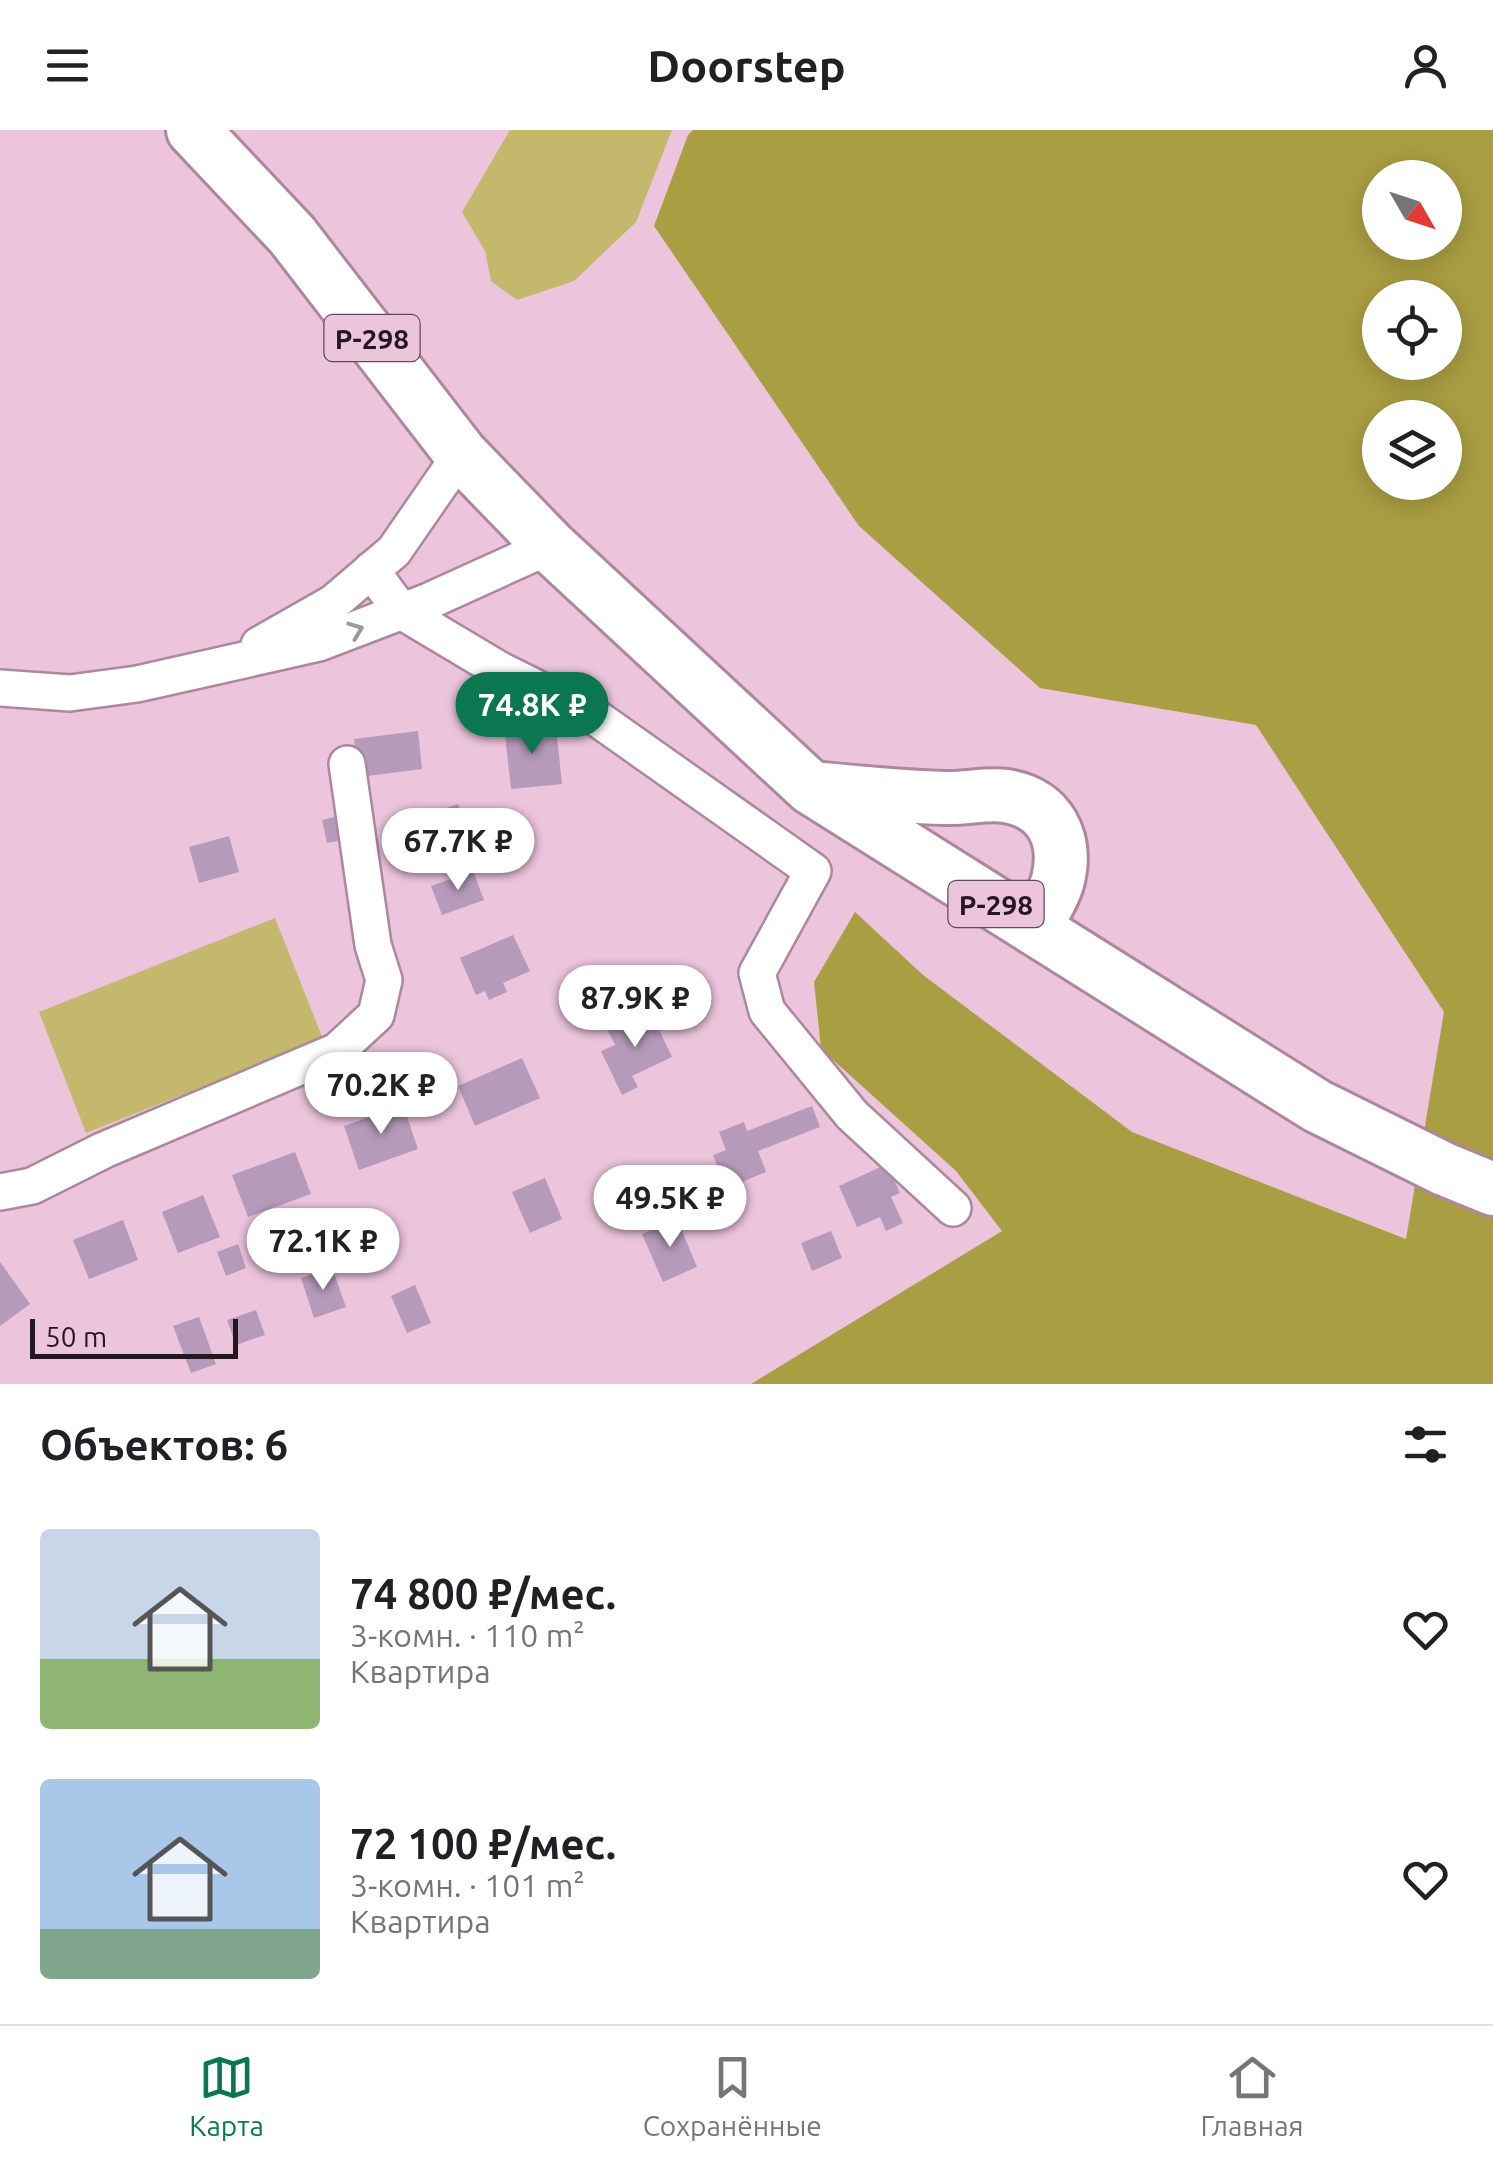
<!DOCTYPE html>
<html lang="ru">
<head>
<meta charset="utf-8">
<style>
  :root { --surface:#fff; --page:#f6f6f6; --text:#202124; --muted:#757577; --line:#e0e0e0; --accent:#0a7750 }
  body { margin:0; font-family:Ubuntu,sans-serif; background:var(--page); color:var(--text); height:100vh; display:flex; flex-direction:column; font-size:38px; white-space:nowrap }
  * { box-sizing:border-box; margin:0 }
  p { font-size:32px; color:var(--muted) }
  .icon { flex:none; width:55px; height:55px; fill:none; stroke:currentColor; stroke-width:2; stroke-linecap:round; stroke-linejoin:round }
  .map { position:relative; height:1254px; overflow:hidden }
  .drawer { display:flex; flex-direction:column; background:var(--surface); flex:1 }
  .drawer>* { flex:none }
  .needle { width:65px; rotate:129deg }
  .controls { position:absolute; left:1362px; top:30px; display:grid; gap:20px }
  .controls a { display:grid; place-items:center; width:100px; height:100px; border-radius:50%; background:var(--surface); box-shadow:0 5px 25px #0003; font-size:50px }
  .scale { position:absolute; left:30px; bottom:25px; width:208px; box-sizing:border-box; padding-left:10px; border:5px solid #251720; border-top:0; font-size:28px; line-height:35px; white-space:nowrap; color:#251720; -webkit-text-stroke:8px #ecc4dc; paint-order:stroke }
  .price { position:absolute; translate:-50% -85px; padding:0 22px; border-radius:35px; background:#fff; color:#222; font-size:32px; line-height:65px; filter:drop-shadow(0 2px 5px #0008) }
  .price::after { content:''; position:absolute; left:50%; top:60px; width:30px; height:22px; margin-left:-15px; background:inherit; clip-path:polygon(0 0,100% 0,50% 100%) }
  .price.selected { background:var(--accent); color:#fff }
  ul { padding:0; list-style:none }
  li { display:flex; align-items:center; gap:30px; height:250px; padding:0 40px }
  li span { display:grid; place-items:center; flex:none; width:280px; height:200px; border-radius:10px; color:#555 }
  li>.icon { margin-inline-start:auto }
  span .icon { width:120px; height:120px; fill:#fffc; stroke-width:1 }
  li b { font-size:42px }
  h2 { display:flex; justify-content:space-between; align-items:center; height:120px; padding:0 40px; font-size:42px }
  header { display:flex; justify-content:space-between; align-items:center; height:130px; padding:0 40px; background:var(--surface); font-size:45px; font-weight:700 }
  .tabs { display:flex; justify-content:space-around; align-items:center; height:140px; border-top:2px solid var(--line); background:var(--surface); font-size:28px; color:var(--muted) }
  .tabs a { display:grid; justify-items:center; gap:5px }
  .tabs .selected { color:var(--accent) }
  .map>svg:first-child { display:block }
</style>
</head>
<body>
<header><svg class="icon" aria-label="menu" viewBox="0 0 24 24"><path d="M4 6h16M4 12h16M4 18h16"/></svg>Doorstep<svg class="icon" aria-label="person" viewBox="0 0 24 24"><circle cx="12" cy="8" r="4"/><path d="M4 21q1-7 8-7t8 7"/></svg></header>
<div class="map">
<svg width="1493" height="1254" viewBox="0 0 1493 1254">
  <rect width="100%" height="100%" fill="#ecc4dc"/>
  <g fill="#c3b86b">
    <path d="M510 0H672L636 92 574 151 517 170 491 151 485 121 462 82Z"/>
    <path d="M275 788 323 909 86 1003 39 882Z"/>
  </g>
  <path fill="#aa9e42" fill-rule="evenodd" d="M693 0H1493V1254H751L1002 1101 956 1041 821 919 814 852 855 782 923 845 1132 1002 1406 1109 1444 882 1256 595 1040 558 859 396 654 96 688 5ZM1380 48H1445V112H1380ZM1380 168H1445V232H1380ZM1380 288H1445V352H1380Z"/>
  <g fill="#b69aba">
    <path d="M538 593 539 608 557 606 562 654 511 659 504 596Z"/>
    <path d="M418 601 422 639 359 647 354 609Z"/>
    <path d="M458 674 467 701 400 724 391 697Z"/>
    <path d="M343 685 348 709 327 713 322 690Z"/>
    <path d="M229 706 239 742 199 753 189 717Z"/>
    <path d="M473 741 484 770 442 785 431 756Z"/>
    <path d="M513 805 530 841 503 853 507 862 489 870 485 861 476 865 460 828Z"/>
    <path d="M650 881 672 927 632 946 638 957 622 965 601 921 615 915 608 901Z"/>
    <path d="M522 928 540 968 475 996 458 956Z"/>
    <path d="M403 975 418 1019 359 1040 344 996Z"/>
    <path d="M812 976 820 997 758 1021 766 1042 739 1053 736 1044 722 1049 713 1025 726 1020 719 1002 744 992 747 1001Z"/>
    <path d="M295 1022 311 1064 248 1087 232 1045Z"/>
    <path d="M887 1034 900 1063 891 1067 903 1093 886 1101 880 1087 857 1097 839 1056Z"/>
    <path d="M545 1048 562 1089 530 1103 512 1062Z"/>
    <path d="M203 1065 220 1107 178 1123 162 1082Z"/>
    <path d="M677 1089 697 1137 663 1152 642 1104Z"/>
    <path d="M123 1090 138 1130 89 1149 73 1110Z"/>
    <path d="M831 1101 842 1128 812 1141 801 1113Z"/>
    <path d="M238 1114 246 1138 226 1146 217 1122Z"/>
    <path d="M0 1132 30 1174 0 1196Z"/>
    <path d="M332 1138 346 1177 314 1188 301 1148Z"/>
    <path d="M415 1155 431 1193 407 1203 391 1166Z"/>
    <path d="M256 1180 265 1205 236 1215 227 1190Z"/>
    <path d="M199 1187 216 1234 191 1243 173 1196Z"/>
  </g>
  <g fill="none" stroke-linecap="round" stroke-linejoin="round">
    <g stroke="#ac879d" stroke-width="40">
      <g id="minor">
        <path d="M371 440 401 481 500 540 598 589 813 741 757 843 767 881 852 985 953 1078"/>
        <path d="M259 515 333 473 394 421 461 324"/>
        <path d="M0 558 70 563 137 554 319 513 429 471 550 416"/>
        <path d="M0 1062 32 1056 104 1020 337 921 376 885 384 850 373 815 347 634"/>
      </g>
    </g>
    <g stroke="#ac879d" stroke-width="58">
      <g id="highway">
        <path d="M193 0 292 105 461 324 550 416 811 658 1317 976 1444 1039 1493 1059"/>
        <path d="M822 659C863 663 904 667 945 668 965 669 987 663 1006 666 1050 673 1068 708 1058 750 1054 766 1042 783 1034 798"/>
      </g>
    </g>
    <use href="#minor" stroke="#fff" stroke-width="35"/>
    <use href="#highway" stroke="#fff" stroke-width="52"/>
  </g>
  <defs><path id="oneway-chevron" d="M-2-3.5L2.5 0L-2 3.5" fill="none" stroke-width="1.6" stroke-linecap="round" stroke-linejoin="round" transform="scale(2.5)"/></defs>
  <use stroke="#9d979b" href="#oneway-chevron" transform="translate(356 500) rotate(-21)"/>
  <g text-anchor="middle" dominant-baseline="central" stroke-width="8" stroke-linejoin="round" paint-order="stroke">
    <g fill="#ecc4dc" stroke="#614b58" stroke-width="2.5">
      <rect x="324.5" y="185" width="95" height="46" rx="8"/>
      <rect x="948.5" y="751" width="95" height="46" rx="8"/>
    </g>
    <g font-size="28" font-weight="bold" fill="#251720">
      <text x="372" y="208">Р-298</text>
      <text x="996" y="774">Р-298</text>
    </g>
  </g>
</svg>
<div class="controls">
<a><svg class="needle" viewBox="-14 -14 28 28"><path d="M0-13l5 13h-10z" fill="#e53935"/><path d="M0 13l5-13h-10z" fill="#757577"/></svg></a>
<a><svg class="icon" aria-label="locate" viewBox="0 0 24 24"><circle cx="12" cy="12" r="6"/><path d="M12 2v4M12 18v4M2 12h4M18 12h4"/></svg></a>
<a><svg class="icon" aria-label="layers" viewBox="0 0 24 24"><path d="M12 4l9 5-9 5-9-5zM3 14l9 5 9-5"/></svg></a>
</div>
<div class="scale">50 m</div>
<b class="price selected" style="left:532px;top:627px">74.8K ₽</b>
<b class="price" style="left:458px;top:763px">67.7K ₽</b>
<b class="price" style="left:635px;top:920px">87.9K ₽</b>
<b class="price" style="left:381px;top:1007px">70.2K ₽</b>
<b class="price" style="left:670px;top:1120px">49.5K ₽</b>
<b class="price" style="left:323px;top:1163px">72.1K ₽</b>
</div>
<section class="drawer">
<h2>Объектов: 6<svg class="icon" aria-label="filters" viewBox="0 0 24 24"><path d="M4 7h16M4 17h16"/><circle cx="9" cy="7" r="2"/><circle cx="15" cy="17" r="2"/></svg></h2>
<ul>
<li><span style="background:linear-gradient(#c9d6e8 65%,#8fb573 0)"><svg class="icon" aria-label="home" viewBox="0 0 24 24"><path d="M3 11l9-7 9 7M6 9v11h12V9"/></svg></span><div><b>74 800 ₽/мес.</b><p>3-комн. · 110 m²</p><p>Квартира</p></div><svg class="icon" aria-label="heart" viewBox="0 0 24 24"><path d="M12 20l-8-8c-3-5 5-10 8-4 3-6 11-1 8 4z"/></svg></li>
<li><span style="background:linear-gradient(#a9c7e8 75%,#7fa58c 0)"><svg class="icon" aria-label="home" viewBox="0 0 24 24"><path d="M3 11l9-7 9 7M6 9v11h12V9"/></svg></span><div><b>72 100 ₽/мес.</b><p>3-комн. · 101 m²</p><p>Квартира</p></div><svg class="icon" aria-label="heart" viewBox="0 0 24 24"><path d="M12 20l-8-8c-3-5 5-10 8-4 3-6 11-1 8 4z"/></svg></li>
</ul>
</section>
<nav class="tabs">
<a class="selected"><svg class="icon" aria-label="map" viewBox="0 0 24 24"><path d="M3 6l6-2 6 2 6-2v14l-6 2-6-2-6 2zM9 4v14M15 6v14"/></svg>Карта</a>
<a><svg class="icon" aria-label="saved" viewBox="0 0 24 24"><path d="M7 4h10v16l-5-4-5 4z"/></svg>Сохранённые</a>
<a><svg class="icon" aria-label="home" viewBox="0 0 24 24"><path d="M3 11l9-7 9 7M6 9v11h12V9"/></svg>Главная</a>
</nav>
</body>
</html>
